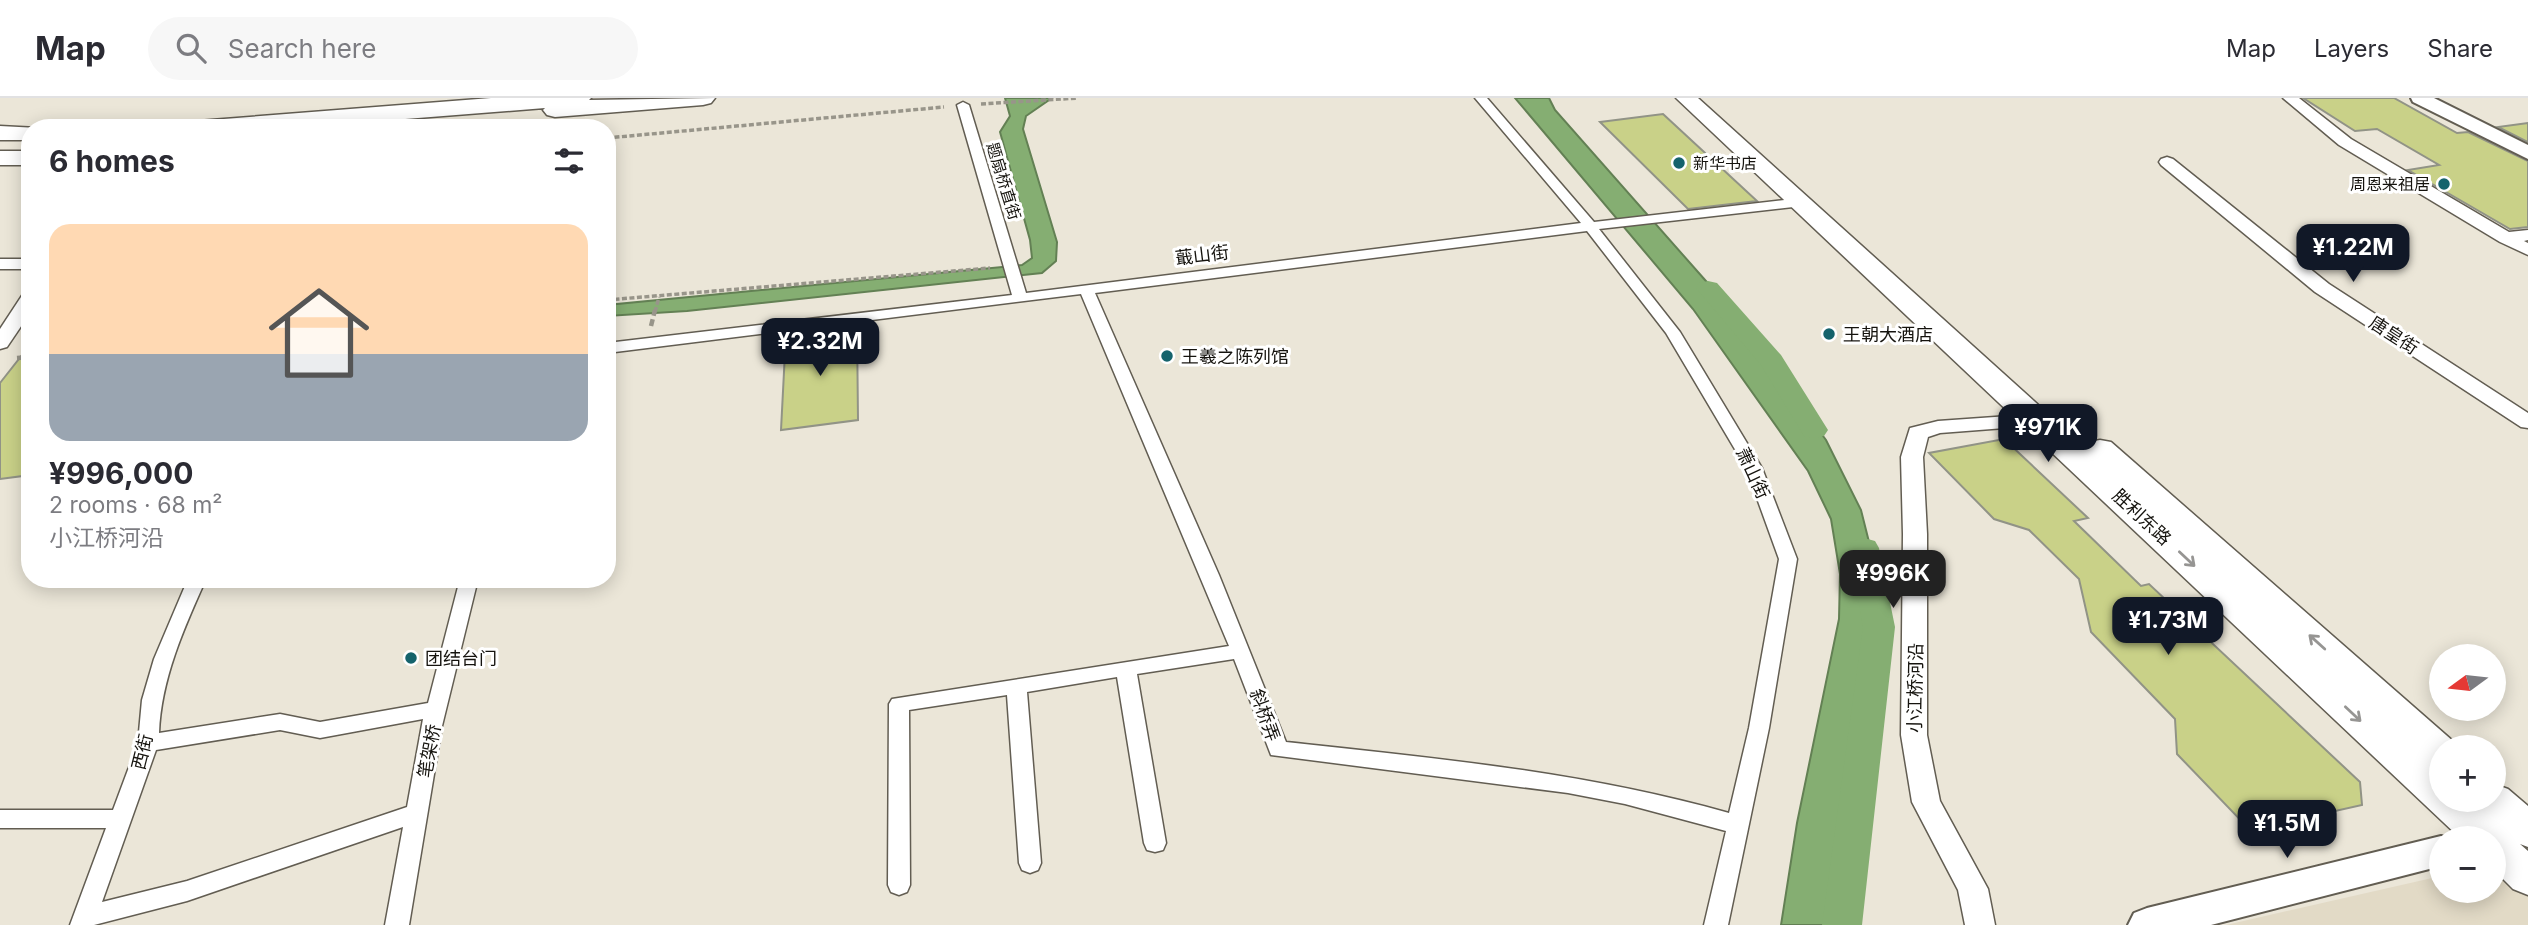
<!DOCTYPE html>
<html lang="en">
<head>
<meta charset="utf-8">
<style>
  :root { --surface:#fff; --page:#f7f7f7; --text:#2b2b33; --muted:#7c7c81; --line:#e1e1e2; --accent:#111827 }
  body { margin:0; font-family:Inter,"Noto Sans SC",sans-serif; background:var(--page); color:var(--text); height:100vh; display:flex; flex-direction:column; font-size:26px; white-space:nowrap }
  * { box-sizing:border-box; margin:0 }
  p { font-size:23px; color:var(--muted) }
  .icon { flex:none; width:38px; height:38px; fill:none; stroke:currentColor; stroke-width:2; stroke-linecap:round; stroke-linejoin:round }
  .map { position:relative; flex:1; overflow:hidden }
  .sheet { position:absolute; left:21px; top:21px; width:595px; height:469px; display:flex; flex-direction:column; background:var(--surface); border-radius:28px; box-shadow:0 4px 18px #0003 }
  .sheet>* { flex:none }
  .needle { width:46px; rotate:255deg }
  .fabs { position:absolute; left:2429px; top:546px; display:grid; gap:14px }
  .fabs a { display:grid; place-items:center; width:77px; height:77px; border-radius:50%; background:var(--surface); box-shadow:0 4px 18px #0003; font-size:35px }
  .price { position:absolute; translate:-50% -60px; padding:0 16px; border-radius:14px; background:var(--accent); color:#fff; font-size:23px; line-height:46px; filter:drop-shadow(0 2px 4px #0008) }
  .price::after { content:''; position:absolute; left:50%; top:42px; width:21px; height:16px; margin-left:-10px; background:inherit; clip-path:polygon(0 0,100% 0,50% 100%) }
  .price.active { background:#222; color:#fff }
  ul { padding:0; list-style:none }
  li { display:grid; align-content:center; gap:14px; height:371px; padding:0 28px }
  li span { display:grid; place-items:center; height:217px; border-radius:21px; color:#555 }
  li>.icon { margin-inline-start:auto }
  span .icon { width:126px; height:126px; fill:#fffc; stroke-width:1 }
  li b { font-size:30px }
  h2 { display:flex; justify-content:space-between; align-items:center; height:84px; padding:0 28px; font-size:30px }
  header { display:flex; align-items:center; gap:42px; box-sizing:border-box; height:98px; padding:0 35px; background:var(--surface); border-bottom:2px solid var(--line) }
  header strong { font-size:33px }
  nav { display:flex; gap:38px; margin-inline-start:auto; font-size:24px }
  .search { width:490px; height:63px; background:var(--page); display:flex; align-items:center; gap:18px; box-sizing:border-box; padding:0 24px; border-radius:38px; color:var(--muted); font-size:26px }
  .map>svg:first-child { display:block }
</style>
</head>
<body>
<header>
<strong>Map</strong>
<div class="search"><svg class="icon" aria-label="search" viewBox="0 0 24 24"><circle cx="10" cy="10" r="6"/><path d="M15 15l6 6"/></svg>Search here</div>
<nav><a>Map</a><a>Layers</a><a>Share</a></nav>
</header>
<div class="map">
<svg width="2528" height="827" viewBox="0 0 2528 827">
  <rect width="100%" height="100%" fill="#ebe6d8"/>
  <path fill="#e2dac6" d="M2497 765 2528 794V827H2226L2441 778V793H2494V766Z"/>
  <g fill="#85ae72" stroke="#638054" stroke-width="2">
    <path d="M1005 0H1052L1026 18 1023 31 1057 144 1056 163 1042 175 687 213 607 218V207L1022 167 1032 160 1030 142 1000 34 1010 18Z"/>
    <path d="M1515 0H1549L1555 12 1713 191 1826 342 1861 412 1869 444 1873 478 1854 759 1844 827H1781L1797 725 1839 521 1840 476 1831 421 1808 373 1693 211Z"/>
  </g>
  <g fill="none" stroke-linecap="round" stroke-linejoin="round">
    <g fill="#85ae72" fill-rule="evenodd">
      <path d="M1708 183 1717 185 1781 257 1828 332 1824 338 1814 340 1804 338 1761 267 1696 190 1699 185Z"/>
      <path d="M1864 440 1875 443 1879 450 1895 529 1862 827H1822L1863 529 1849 450 1853 443Z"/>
    </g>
  </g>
  <g fill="#c9d188" stroke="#919386" stroke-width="2">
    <path d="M2303 0H2394L2457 35 2468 34 2528 63V129L2510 131 2408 72 2439 67 2377 31 2355 33Z"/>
    <path d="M1663 16 1757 103 1688 111 1600 24Z"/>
    <path d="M2528 25V44L2498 29Z"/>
    <path d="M857 227 858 322 781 332 786 235Z"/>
    <path d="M30 247V377L0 381V285Z"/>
    <path d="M2004 341 2088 420 2074 423 2141 488 2149 486 2360 684 2362 707 2250 732 2177 656 2175 621 2091 534 2079 481 2029 432 1994 421 1929 355Z"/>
  </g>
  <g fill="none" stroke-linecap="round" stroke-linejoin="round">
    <g stroke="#625d52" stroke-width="3">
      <g id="pedestrian">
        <path d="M1475 0H1487L1594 124 1802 100 1809 104 1802 108 1599 131 1680 234 1762 370 1797 461 1769 630 1728 827H1704L1726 733 1625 706 1568 695 1271 657 1234 561 1137 576 1166 745 1163 752 1155 754 1147 752 1144 745 1117 579 1027 594 1041 765 1038 772 1030 775 1022 772 1019 765 1007 597 909 612 910 787 907 794 899 797 891 794 888 787 889 606 892 601 1229 548 1081 196 607 255V245L1012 197 957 7 963 4 969 7 1026 195 1581 125ZM1587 133 1666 235 1746 370 1779 461 1749 630 1729 715C1584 674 1435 660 1286 644L1219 477 1095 195Z"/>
        <path d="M188 481H206C184 530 161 581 159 635L280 616 320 624 428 605 460 481H478L442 628 409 827H385L403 729 187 803 94 827H70L106 730H0V712H113L138 645 142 602 154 561ZM423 621 407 709 187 783 102 804 156 652 280 632 320 640Z"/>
      </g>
    </g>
    <g stroke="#625d52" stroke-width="3">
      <g id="minor">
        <path d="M2283 0H2299L2351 41 2509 134 2528 132V142L2524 143 2528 145V157L2500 144 2339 47Z"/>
        <path d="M2167 59 2173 61 2329 186 2528 315V330L2521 329 2315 194 2161 67 2159 64 2161 61Z"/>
        <rect x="0" y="161" width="30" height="10"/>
        <path d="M30 194V215L7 249 0 251V231L23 196Z"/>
        <path d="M2038 316 2045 317 2049 322 2045 327 1940 335 1928 339 1923 359 1927 436V637L1940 703 1988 791 1995 827H1965L1958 792 1912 704 1901 637 1903 436 1901 359 1910 330 1938 323Z"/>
      </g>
    </g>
    <g stroke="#625d52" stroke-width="4">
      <g id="tertiary">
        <path d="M2411 0H2434L2528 47V61L2413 4Z"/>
        <path d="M2441 738 2448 740H2441V768L2211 827H2128L2134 815 2147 810Z"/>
      </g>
    </g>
    <g stroke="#625d52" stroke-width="3">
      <path id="secondary" d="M1676 0H1698L2086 350 2089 344 2100 342 2111 344 2454 644 2457 649H2441V670L2433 667 2441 675V702H2471L2477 707 2475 702H2494V686L2508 691 2528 708V749L2520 746 2528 753V797L2513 791 2494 772V740H2460Z"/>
    </g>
    <g stroke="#625d52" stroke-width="3">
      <g id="primary">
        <path d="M491 0H591L589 2 715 0 711 5 703 7 555 19 547 17 543 12 545 10 291 30H186L190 25 198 23Z"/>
        <path d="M0 28 38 30H30V42H0Z"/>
        <rect x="0" y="53" width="30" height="14"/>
      </g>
    </g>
    <g stroke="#98958a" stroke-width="3.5" stroke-dasharray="5 2.5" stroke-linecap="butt">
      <path d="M981 6 1078 0"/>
      <path d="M607 40 944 9"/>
      <path d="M607 202 990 170"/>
      <path d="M655 214 659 199"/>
    </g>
    <g stroke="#98958a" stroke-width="4.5" stroke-dasharray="7 3.5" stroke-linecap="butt">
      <path d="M651 228 655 212"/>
      <path d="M17 260 30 259"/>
    </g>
    <use href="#pedestrian" fill="#fff" fill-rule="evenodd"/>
    <use href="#minor" fill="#fff" fill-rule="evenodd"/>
    <use href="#tertiary" fill="#fff" fill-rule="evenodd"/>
    <use href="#secondary" fill="#fff" fill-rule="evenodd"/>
    <use href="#primary" fill="#fff" fill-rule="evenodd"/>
  </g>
  <defs><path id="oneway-shaft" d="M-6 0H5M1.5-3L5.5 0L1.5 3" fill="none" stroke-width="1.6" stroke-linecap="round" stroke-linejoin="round" transform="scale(1.75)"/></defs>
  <g stroke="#969593">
    <use href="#oneway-shaft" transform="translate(2187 461) rotate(43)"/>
    <use href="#oneway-shaft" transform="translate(2317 544) rotate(-138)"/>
    <use href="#oneway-shaft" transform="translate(2353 616) rotate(43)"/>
  </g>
  <g fill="#15636c" stroke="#fff" stroke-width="2.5">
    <circle cx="1679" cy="65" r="7"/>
    <circle cx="2444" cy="86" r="7"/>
    <circle cx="1829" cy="236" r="7"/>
    <circle cx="1167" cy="258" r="7"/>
    <circle cx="411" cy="560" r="7"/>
  </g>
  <g text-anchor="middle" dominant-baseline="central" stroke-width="6" stroke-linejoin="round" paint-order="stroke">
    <g font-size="16" fill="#15130e" stroke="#fff" text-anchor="start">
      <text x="1693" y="65">新华书店</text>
      <text x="2430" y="86" text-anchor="end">周恩来祖居</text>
    </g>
    <g font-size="16" fill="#15130e" stroke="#fff">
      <text transform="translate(1004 83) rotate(73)">题扇桥直街</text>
    </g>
    <g font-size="18" fill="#15130e" stroke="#fff">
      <text transform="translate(1202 157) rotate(-7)">蕺山街</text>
      <text transform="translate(2394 237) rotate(33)">唐皇街</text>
      <text transform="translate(1753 375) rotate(65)">萧山街</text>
      <text transform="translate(2142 419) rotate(43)">胜利东路</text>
      <text transform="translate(1915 590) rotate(-89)">小江桥河沿</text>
      <text transform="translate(1265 617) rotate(70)">斜桥弄</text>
      <text transform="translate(429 653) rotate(-79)">笔架桥</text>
      <text transform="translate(142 654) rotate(-76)">西街</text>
    </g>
    <g font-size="18" fill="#15130e" stroke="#fff" text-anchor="start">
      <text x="1843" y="236">王朝大酒店</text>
      <text x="1181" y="258">王羲之陈列馆</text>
      <text x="425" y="560">团结台门</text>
    </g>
  </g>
</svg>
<div class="fabs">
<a><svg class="needle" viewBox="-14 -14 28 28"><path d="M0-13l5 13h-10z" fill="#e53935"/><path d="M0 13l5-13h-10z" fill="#7c7c81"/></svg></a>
<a>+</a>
<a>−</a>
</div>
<b class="price" style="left:2353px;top:186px">¥1.22M</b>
<b class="price" style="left:820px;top:280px">¥2.32M</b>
<b class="price" style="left:2048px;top:366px">¥971K</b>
<b class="price active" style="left:1893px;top:512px">¥996K</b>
<b class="price" style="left:2168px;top:559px">¥1.73M</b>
<b class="price" style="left:2287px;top:762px">¥1.5M</b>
<section class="sheet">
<h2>6 homes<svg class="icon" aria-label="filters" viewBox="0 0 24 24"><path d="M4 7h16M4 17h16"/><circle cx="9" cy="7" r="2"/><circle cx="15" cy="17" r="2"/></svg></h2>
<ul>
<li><span style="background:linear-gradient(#ffd9b3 60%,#9aa5b1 0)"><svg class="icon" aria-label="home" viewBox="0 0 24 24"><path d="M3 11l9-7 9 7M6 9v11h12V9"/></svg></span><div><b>¥996,000</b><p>2 rooms · 68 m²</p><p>小江桥河沿</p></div></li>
</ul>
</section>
</div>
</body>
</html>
